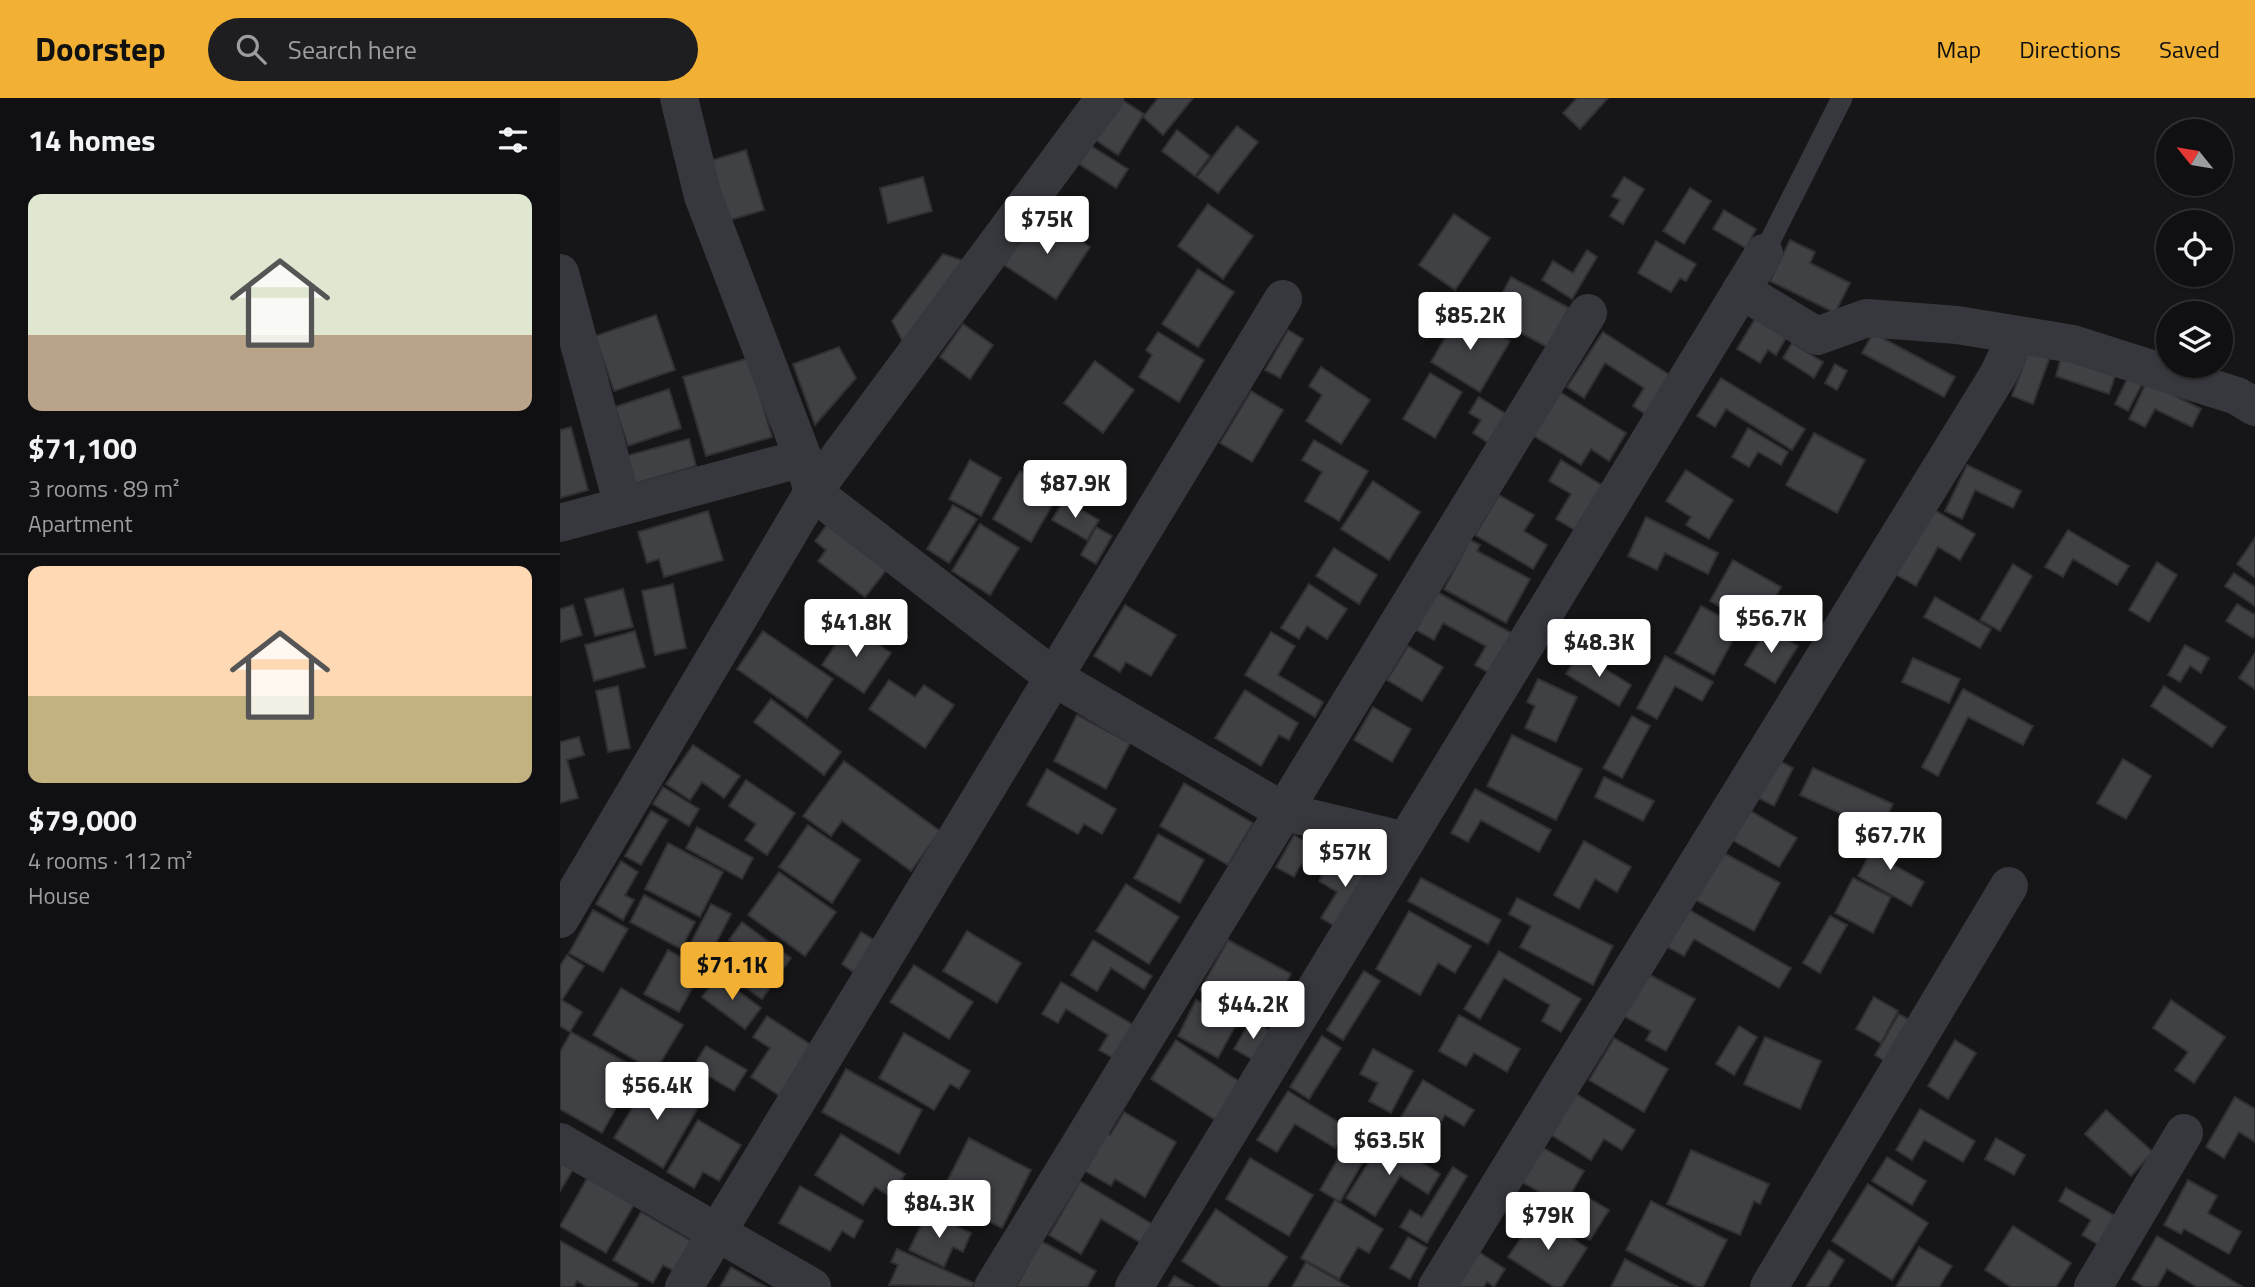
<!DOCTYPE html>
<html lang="en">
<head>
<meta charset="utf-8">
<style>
  :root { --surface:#101012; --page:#1e1e20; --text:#f1f3f6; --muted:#9c9d9f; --line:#303032; --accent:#f2b134 }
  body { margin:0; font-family:"Titillium Web",sans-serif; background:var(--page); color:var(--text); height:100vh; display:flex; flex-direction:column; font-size:26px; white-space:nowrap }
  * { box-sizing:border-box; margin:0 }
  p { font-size:23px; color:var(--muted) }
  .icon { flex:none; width:38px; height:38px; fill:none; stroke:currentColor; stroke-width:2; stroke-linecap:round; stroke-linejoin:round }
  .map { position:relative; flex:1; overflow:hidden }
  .panel { display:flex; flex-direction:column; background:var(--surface); width:560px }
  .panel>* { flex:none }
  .needle { width:46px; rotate:300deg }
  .fabs { position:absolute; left:1596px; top:21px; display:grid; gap:14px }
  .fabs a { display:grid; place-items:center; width:77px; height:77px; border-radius:50%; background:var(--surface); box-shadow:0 2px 5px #0004,0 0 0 2px var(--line); font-size:35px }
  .price { position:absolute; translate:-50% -60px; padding:0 16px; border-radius:7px; background:#fff; color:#222; font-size:23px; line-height:46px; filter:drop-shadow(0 2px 4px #0008) }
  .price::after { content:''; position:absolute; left:50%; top:42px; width:21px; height:16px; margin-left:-10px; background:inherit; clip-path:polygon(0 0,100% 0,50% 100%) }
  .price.selected { background:var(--accent); color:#111 }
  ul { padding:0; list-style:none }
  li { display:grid; align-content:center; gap:14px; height:371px; padding:0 28px }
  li+li { border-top:2px solid var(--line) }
  li span { display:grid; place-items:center; height:217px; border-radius:14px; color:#555 }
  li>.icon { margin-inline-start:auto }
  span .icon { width:126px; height:126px; fill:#fffc; stroke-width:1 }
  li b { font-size:30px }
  h2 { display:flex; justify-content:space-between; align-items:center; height:84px; padding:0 28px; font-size:30px }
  header { display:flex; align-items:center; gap:42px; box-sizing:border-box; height:98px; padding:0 35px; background:var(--accent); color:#111 }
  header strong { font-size:33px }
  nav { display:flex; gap:38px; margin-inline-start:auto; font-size:24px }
  .search { width:490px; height:63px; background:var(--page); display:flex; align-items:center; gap:18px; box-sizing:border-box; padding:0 24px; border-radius:38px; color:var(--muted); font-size:26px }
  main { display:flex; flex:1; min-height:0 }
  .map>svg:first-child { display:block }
</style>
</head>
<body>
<header>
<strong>Doorstep</strong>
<div class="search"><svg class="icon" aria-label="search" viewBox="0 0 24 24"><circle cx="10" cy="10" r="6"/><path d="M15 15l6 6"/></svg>Search here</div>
<nav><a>Map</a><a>Directions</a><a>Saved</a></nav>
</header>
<main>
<section class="panel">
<h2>14 homes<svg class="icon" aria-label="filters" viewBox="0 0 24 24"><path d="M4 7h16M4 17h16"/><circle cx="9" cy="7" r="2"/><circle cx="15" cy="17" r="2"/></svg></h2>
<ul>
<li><span style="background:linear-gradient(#dfe7d0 65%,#b9a48a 0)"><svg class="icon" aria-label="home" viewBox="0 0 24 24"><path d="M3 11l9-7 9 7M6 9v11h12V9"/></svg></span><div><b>$71,100</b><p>3 rooms · 89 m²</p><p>Apartment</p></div></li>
<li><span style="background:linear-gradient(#ffd9b3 60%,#c2b280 0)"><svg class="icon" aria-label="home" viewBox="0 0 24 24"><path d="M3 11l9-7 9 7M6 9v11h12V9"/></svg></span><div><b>$79,000</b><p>4 rooms · 112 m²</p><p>House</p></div></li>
</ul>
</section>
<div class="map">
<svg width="1695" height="1189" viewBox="0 0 1695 1189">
  <rect width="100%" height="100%" fill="#161618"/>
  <g fill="#404145" stroke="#303034" stroke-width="2">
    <path d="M559 0 584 16 558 57 534 41Z"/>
    <path d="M633 0 603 37 583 19 598 0Z"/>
    <path d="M1017 0H1048L1020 31 1003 15Z"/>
    <path d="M677 28 698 44 658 95 637 79Z"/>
    <path d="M617 32 650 58 635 78 602 53Z"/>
    <path d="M531 48 568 71 556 90 519 66Z"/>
    <path d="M186 52 204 112 163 124 146 64Z"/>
    <path d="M363 79 372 113 328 125 320 90Z"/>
    <path d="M1064 79 1084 91 1063 126 1050 118 1060 102 1052 98Z"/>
    <path d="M1130 90 1151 103 1124 146 1103 133Z"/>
    <path d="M648 106 693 138 663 181 618 148Z"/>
    <path d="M1164 112 1196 131 1186 150 1153 131Z"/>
    <path d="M478 115 530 149 496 201 444 167Z"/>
    <path d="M894 116 930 140 895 192 859 167Z"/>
    <path d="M1230 142 1255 154 1250 165 1290 185 1275 215 1210 183Z"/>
    <path d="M1096 143 1136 166 1126 183 1120 180 1111 194 1078 175Z"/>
    <path d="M1027 152 1037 159 1012 201 982 182 993 163 1013 175Z"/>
    <path d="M383 156 404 163 343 244 332 223Z"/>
    <path d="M638 171 674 194 638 249 602 226Z"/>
    <path d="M951 179 1009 210 987 249 930 218Z"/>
    <path d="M900 214 950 243 920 294 871 264Z"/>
    <path d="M96 217 115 272 54 293 35 238Z"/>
    <path d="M1195 221 1226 240 1216 257 1208 252 1200 265 1177 251Z"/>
    <path d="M403 226 433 247 410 281 380 259Z"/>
    <path d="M728 232 743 241 720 280 705 272Z"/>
    <path d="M598 234 644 262 619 304 579 279 592 257 586 252Z"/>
    <path d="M1043 234 1116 281 1091 320 1073 308 1084 290 1045 265 1024 300 1007 289Z"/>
    <path d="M1313 235 1395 279 1384 299 1302 255Z"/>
    <path d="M1232 245 1263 264 1254 280 1223 260Z"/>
    <path d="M279 249 296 280 255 327 233 266Z"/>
    <path d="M1470 249 1491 256 1473 306 1452 298Z"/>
    <path d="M189 260 212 339 146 358 123 279Z"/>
    <path d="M1501 260 1555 278 1549 296 1496 278Z"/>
    <path d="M535 263 574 292 543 335 504 305Z"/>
    <path d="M1275 266 1287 273 1277 292 1265 285Z"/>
    <path d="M761 269 810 302 781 346 746 323 762 297 749 288Z"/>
    <path d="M870 275 902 294 875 340 843 321Z"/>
    <path d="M1568 279 1582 286 1568 313 1555 306Z"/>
    <path d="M1161 280 1245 331 1232 352 1166 311 1155 329 1137 318Z"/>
    <path d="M1587 283 1641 311 1632 329 1595 311 1585 329 1569 321Z"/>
    <path d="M109 291 121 330 68 348 55 309Z"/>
    <path d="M691 293 723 312 692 364 660 345Z"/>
    <path d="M1000 294 1066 335 1049 363 1031 351 1021 367 972 337Z"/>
    <path d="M919 299 951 319 933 348 913 335 921 322 909 315Z"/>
    <path d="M11 329 28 392 0 400V332Z"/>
    <path d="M1188 330 1228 354 1221 367 1198 354 1189 369 1172 359Z"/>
    <path d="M1254 335 1305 362 1277 415 1226 387Z"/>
    <path d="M129 341 136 368 70 387 62 359Z"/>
    <path d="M754 342 808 373 779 423 745 403 762 374 742 362Z"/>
    <path d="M410 362 441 380 421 418 389 401Z"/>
    <path d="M1001 362 1045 389 1018 434 996 421 1011 396 989 383Z"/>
    <path d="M1407 367 1461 393 1453 410 1415 392 1402 421 1385 413Z"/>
    <path d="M1126 372 1173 402 1149 441 1126 427 1131 419 1106 403Z"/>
    <path d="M460 373 499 395 471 444 433 421Z"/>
    <path d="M813 383 860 414 829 462 781 431Z"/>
    <path d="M939 397 974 417 964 433 987 447 973 471 915 437Z"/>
    <path d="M504 402 539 422 527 442 492 422Z"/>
    <path d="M393 407 417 421 389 465 367 451Z"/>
    <path d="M1371 410 1415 436 1400 462 1378 449 1356 488 1333 475Z"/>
    <path d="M148 413 163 462 104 479 99 461 87 465 78 434Z"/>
    <path d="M1086 419 1158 455 1148 476 1105 455 1097 472 1068 458Z"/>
    <path d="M269 424 328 470 305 499 258 463 266 452 255 443Z"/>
    <path d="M420 426 459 450 430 497 392 473Z"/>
    <path d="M536 429 552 438 536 466 521 457Z"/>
    <path d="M1508 432 1569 468 1557 487 1513 461 1503 479 1485 469Z"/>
    <path d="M1695 440V478L1694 479 1677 466Z"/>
    <path d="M910 442 920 447 917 453 970 481 946 525 884 491Z"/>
    <path d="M774 450 817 477 799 506 756 478Z"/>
    <path d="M1173 462 1221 489 1198 531 1150 503Z"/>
    <path d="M1597 464 1617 477 1589 524 1569 512Z"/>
    <path d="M1453 466 1472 478 1440 533 1420 522Z"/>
    <path d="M1674 475 1695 489V508L1665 488Z"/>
    <path d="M113 486 126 550 95 557 82 493Z"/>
    <path d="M749 486 787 511 767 541 747 528 739 541 721 530Z"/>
    <path d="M63 491 73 529 35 538 25 501Z"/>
    <path d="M877 494 955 537 933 577 915 567 926 548 883 525 874 542 856 532Z"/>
    <path d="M1375 499 1431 531 1420 550 1364 519Z"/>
    <path d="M1677 506 1695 517V536L1693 540 1666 523Z"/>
    <path d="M13 507 22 537 0 544V511Z"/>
    <path d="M565 507 616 537 591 578 566 564 560 574 534 558Z"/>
    <path d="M1141 508 1180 529 1154 577 1115 555Z"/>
    <path d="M289 526 331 555 304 595 262 567Z"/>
    <path d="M1207 530 1238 548 1215 585 1185 567Z"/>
    <path d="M75 533 85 569 34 583 25 547Z"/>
    <path d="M203 533 273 581 247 620 177 571Z"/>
    <path d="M711 534 735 548 718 577 763 604 755 619 685 577Z"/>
    <path d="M1625 547 1649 560 1641 575 1630 568 1620 584 1608 577Z"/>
    <path d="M848 548 883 569 862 603 827 582Z"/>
    <path d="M1019 555 1071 587 1059 608 1006 576Z"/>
    <path d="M1695 555V591L1679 580Z"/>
    <path d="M1105 558 1153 584 1142 603 1115 588 1097 621 1077 610Z"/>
    <path d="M1353 560 1400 581 1389 605 1342 584Z"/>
    <path d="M978 581 1017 599 996 644 965 630 975 608 967 604Z"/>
    <path d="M329 582 355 599 364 587 394 607 365 650 309 611Z"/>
    <path d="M58 588 70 650 48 654 36 593Z"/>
    <path d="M1604 588 1666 629 1652 649 1591 608Z"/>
    <path d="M1403 591 1473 628 1463 647 1408 619 1378 678 1362 669Z"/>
    <path d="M685 592 738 625 729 642 719 637 701 668 655 640Z"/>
    <path d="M211 601 281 654 264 677 194 624Z"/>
    <path d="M813 609 851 631 832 664 794 642Z"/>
    <path d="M517 617 570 645 546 691 494 663Z"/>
    <path d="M1072 618 1090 628 1062 680 1043 670Z"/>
    <path d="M952 637 1022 671 996 722 927 688Z"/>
    <path d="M19 639 24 657 7 662 18 700 0 705V644Z"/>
    <path d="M133 647 180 678 164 700 142 684 130 702 106 686Z"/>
    <path d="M1216 661 1233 670 1214 708 1197 699Z"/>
    <path d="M1563 661 1591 678 1566 721 1537 705Z"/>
    <path d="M284 663 380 733 351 773 282 723 271 738 243 718Z"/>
    <path d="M1253 670 1333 706 1317 741 1298 733 1302 725 1240 697Z"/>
    <path d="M487 671 556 711 542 736 524 726 518 736 467 707Z"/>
    <path d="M1044 679 1094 703 1083 723 1035 699Z"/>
    <path d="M186 682 235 715 207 757 185 742 196 726 169 708Z"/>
    <path d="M624 685 693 725 668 767 600 728Z"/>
    <path d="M103 689 139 711 129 728 93 706Z"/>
    <path d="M915 691 991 732 979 754 921 722 908 744 891 735Z"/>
    <path d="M1189 712 1237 740 1219 769 1172 742Z"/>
    <path d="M91 713 108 722 81 767 65 758Z"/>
    <path d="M248 727 300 762 272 805 219 769Z"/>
    <path d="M137 729 193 760 182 781 126 750Z"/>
    <path d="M1321 735 1342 747 1332 766 1364 784 1351 808 1298 778Z"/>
    <path d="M598 736 644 762 620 805 574 780Z"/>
    <path d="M734 737 771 759 761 777 741 766 734 779 716 769Z"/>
    <path d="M1024 743 1071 769 1057 794 1035 781 1019 811 994 797Z"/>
    <path d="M108 745 163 774 140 819 85 791Z"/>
    <path d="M1160 753 1220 785 1194 833 1134 801Z"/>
    <path d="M776 754 816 778 783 833 761 820 777 794 759 783Z"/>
    <path d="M61 763 78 774 65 797 74 802 63 822 36 806Z"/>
    <path d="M219 774 276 814 245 858 188 817Z"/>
    <path d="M861 780 941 822 928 846 848 803Z"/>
    <path d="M1293 780 1331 799 1313 835 1275 815Z"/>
    <path d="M566 786 619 819 589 866 536 833Z"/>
    <path d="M84 797 135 824 121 851 70 824Z"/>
    <path d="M957 800 1053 848 1033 887 960 849 971 828 949 816Z"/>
    <path d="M151 806 171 816 145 867 125 856Z"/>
    <path d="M1126 810 1231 870 1219 890 1134 841 1124 858 1104 847Z"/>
    <path d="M33 812 68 831 43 874 9 855Z"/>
    <path d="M849 813 911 848 895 875 878 865 860 897 816 871Z"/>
    <path d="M1270 818 1287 827 1260 875 1243 865Z"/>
    <path d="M182 824 231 860 202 901 161 872 178 848 169 842Z"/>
    <path d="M407 833 461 865 437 905 383 873Z"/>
    <path d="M301 834 316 843 296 876 282 866Z"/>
    <path d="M533 842 592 878 584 891 551 870 537 893 511 877Z"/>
    <path d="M668 842 731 876 717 901 708 896 694 922 640 892Z"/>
    <path d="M108 852 143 871 119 914 84 896Z"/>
    <path d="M939 853 1021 901 1001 934 982 923 990 907 944 880 920 921 904 911Z"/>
    <path d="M7 857 24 868 2 902 22 914 10 934 0 928V868Z"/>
    <path d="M354 867 413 904 389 941 330 904Z"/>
    <path d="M804 873 820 883 783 942 767 932Z"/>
    <path d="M1086 875 1135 901 1106 953 1086 942 1091 933 1062 917Z"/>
    <path d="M158 878 201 910 185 931 142 899Z"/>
    <path d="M501 884 577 929 557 962 539 952 548 937 506 911 498 925 482 916Z"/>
    <path d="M61 890 123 927 95 974 33 937Z"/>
    <path d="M1314 899 1338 913 1321 945 1296 931Z"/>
    <path d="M636 902 678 923 658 960 618 938Z"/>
    <path d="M1611 902 1665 939 1634 985 1615 972 1628 954 1593 930Z"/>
    <path d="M1339 916 1355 925 1331 967 1315 957Z"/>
    <path d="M899 917 960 951 947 974 914 955 906 968 879 953Z"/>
    <path d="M207 918 256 950 223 1000 191 979 210 950 193 939Z"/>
    <path d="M691 922 712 934 695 963 674 951Z"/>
    <path d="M1179 928 1197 939 1174 977 1156 966Z"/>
    <path d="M11 934 78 971 42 1035 0 1011V954Z"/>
    <path d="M344 935 410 973 399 991 390 986 374 1012 319 980Z"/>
    <path d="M762 938 781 950 749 1001 730 989Z"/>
    <path d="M1205 939 1261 963 1240 1011 1184 986Z"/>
    <path d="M1054 940 1108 971 1084 1014 1029 982Z"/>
    <path d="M616 942 680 984 655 1022 591 981Z"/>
    <path d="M1395 942 1416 955 1388 1001 1368 988Z"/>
    <path d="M146 948 187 972 174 993 133 969Z"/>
    <path d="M813 951 853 973 831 1015 809 1003 818 985 800 976Z"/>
    <path d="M286 971 362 1012 339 1056 262 1014Z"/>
    <path d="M91 979 139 1008 103 1070 54 1040Z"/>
    <path d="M863 982 914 1012 904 1028 885 1017 862 1055 831 1036Z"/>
    <path d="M1010 992 1075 1032 1062 1052 1044 1041 1031 1062 985 1033Z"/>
    <path d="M728 993 788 1030 775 1050 735 1026 717 1054 697 1042Z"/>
    <path d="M1675 999 1695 1011V1044L1679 1034 1664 1060 1646 1049Z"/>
    <path d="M1360 1011 1415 1043 1403 1064 1364 1042 1352 1062 1336 1052Z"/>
    <path d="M1546 1012 1593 1054 1571 1078 1525 1036Z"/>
    <path d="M564 1014 616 1044 585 1099 555 1081 551 1088 525 1073 547 1035 550 1037Z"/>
    <path d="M138 1022 181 1047 159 1083 143 1074 134 1090 107 1074Z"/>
    <path d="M793 1034 813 1046 780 1104 760 1092Z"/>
    <path d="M281 1036 345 1076 331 1099 315 1089 303 1107 255 1077Z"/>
    <path d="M409 1040 471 1072 442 1130 379 1099Z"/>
    <path d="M824 1040 880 1076 868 1096 840 1078 815 1118 786 1100Z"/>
    <path d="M1436 1040 1465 1057 1454 1077 1425 1061Z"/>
    <path d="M978 1047 1024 1073 1004 1108 958 1082Z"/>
    <path d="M1131 1052 1209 1086 1200 1106 1194 1103 1180 1137 1107 1106Z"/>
    <path d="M0 1055 17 1065 0 1093Z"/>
    <path d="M1327 1059 1366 1083 1352 1107 1312 1083Z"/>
    <path d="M690 1060 753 1097 729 1138 666 1101Z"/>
    <path d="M893 1069 907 1078 867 1145 840 1129 850 1112 862 1119Z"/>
    <path d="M29 1077 75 1105 46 1155 0 1128Z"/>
    <path d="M1628 1082 1657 1098 1648 1115 1681 1134 1669 1156 1624 1131 1621 1136 1604 1127Z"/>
    <path d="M520 1083 594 1127 583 1146 541 1121 521 1156 489 1137Z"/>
    <path d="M1308 1086 1368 1125 1332 1182 1272 1143Z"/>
    <path d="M240 1088 303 1123 294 1140 282 1133 270 1153 219 1125Z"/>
    <path d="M1506 1090 1557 1119 1541 1148 1522 1137 1531 1122 1499 1103Z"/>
    <path d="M1022 1096 1049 1112 1030 1142 1003 1126Z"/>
    <path d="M775 1102 823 1131 809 1155 798 1149 779 1181 741 1160Z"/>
    <path d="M1091 1103 1167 1142 1143 1189H1137L1066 1152Z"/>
    <path d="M656 1111 727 1159 707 1189H662L622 1163Z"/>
    <path d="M81 1114 135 1145 118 1175 103 1167 93 1185 53 1162Z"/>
    <path d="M367 1115 411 1135 403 1154 393 1149 384 1169 349 1152Z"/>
    <path d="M977 1116 1027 1150 1002 1189H994L948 1159Z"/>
    <path d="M1453 1128 1511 1165 1496 1189H1451L1425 1172Z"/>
    <path d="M1597 1138 1683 1189H1637L1607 1171 1597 1189H1584L1572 1181Z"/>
    <path d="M848 1139 867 1150 850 1181 830 1170Z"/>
    <path d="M0 1143 78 1186 76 1189H27L17 1183 14 1189H0Z"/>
    <path d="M481 1143 536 1173 527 1189H456Z"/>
    <path d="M1359 1149 1392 1168 1379 1189H1336Z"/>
    <path d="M337 1151 414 1185 412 1189 329 1187 338 1167 331 1164Z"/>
    <path d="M916 1152 945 1171 934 1189 927 1184 924 1189H892Z"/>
    <path d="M1269 1152 1284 1162 1268 1189H1246Z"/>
    <path d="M1065 1161 1118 1189H1051Z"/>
    <path d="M746 1164 789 1189H732Z"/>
    <path d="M171 1169 206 1189H160Z"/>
    <path d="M614 1178 634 1189H608Z"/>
  </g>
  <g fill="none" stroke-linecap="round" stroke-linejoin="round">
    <path stroke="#37383d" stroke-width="21" d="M1204 155 1282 0"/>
    <g stroke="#37383d" stroke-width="38">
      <path d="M119 0 143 98 243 360 253 394 495 580 725 714 846 743"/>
      <path d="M0 175 63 408"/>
      <path d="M1181 192 1257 238 1307 220 1397 227 1513 246 1677 298 1695 309"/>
      <path d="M0 425 243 360"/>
      <path d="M0 821 253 394 545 0"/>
      <path d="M0 1044 252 1189"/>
      <path d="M124 1189 723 201"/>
      <path d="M433 1189 1028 215"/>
      <path d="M574 1189 1204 155"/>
      <path d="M877 1189 1438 277 1457 237"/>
      <path d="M1209 1189 1449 788"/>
      <path d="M1533 1189 1624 1035"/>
    </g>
  </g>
</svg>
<div class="fabs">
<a><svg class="needle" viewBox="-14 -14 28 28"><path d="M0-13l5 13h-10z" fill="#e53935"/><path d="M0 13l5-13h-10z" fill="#9c9d9f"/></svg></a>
<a><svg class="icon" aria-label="locate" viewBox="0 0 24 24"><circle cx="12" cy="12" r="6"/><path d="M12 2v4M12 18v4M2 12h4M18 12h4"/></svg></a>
<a><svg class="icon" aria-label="layers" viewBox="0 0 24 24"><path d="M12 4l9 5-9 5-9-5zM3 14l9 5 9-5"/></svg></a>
</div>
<b class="price" style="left:487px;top:158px">$75K</b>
<b class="price" style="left:910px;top:254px">$85.2K</b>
<b class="price" style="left:515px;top:422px">$87.9K</b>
<b class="price" style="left:1211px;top:557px">$56.7K</b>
<b class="price" style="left:296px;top:561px">$41.8K</b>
<b class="price" style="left:1039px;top:581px">$48.3K</b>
<b class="price" style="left:1330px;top:774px">$67.7K</b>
<b class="price" style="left:785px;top:791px">$57K</b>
<b class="price selected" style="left:172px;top:904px">$71.1K</b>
<b class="price" style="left:693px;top:943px">$44.2K</b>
<b class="price" style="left:97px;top:1024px">$56.4K</b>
<b class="price" style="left:829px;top:1079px">$63.5K</b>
<b class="price" style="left:379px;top:1142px">$84.3K</b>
<b class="price" style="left:988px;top:1154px">$79K</b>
</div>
</main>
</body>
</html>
